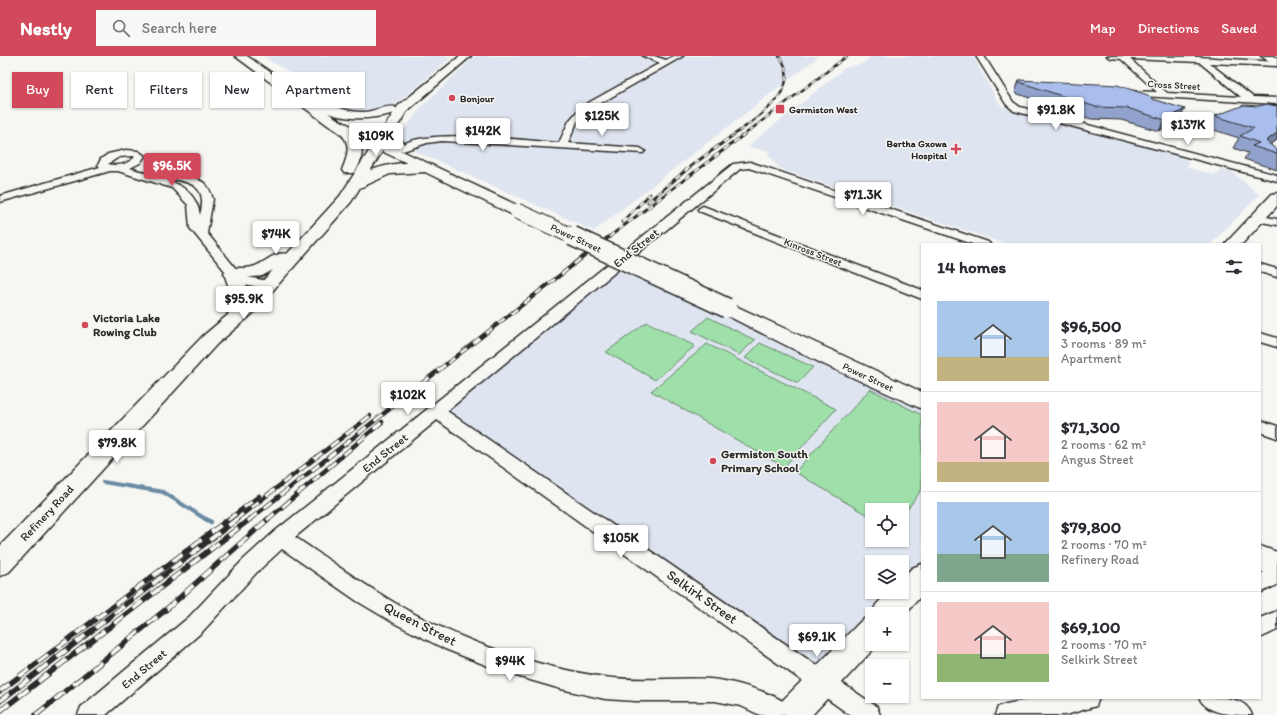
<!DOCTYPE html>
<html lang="en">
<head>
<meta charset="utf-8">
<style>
  :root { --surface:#fff; --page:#f7f7f7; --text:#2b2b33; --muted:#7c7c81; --line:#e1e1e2; --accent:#d1495b }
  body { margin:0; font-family:Itim,sans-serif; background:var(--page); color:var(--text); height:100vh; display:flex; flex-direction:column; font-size:15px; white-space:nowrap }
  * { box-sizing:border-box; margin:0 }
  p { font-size:13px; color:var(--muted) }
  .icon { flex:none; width:22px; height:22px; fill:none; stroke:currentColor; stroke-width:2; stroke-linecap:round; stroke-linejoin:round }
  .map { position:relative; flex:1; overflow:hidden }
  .side { position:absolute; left:921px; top:187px; width:340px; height:456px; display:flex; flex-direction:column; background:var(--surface); border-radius:0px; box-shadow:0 1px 3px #0004 }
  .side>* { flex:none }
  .banner { position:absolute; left:12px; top:16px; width:380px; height:36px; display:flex; gap:8px }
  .tools { position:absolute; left:865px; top:447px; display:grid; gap:8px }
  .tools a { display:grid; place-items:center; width:44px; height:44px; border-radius:0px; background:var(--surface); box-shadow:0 1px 3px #0004; font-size:20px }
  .price { position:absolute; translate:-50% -34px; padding:0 9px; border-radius:4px; background:#fff; color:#222; font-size:13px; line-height:26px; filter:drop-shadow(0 1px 2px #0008) }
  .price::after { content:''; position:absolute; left:50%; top:24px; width:12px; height:9px; margin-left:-6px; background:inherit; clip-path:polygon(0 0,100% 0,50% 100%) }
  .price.on { background:var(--accent); color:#fff }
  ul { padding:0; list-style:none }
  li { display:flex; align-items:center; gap:12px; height:100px; padding:0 16px }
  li+li { border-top:1px solid var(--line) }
  li span { display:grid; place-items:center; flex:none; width:112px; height:80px; border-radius:0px; color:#555 }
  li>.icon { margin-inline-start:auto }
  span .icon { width:48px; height:48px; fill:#fffc; stroke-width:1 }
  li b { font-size:17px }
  h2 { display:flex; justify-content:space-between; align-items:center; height:48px; padding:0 16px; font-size:17px }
  .pill { padding:0 14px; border-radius:0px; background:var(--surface); box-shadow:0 1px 3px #0004; font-size:14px; line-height:36px }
  .pill.on { background:var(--accent); color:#fff }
  header { display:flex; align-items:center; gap:24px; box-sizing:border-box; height:56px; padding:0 20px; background:var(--accent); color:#fff }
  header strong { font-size:19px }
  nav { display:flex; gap:22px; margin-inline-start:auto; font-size:14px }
  .search { width:280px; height:36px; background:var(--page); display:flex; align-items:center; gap:10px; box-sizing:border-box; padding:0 14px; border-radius:0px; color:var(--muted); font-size:15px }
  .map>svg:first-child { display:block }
</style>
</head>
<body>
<header>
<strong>Nestly</strong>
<div class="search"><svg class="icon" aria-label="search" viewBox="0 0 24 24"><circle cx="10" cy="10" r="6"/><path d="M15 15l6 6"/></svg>Search here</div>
<nav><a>Map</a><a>Directions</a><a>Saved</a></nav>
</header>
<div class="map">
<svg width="1277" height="659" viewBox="0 0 1277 659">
  <rect width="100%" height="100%" fill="#f6f6f2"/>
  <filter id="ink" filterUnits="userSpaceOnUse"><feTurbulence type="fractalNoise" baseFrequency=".025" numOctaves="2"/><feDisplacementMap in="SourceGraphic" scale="8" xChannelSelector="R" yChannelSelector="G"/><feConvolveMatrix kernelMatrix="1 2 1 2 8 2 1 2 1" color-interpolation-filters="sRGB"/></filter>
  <g filter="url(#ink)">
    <g fill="#dfe5f0" fill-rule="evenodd">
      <path d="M263 0H453L399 46 387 53 361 57 342 50Z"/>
      <path d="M475 0H819L594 175 395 86 421 51Z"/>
      <path d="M872 0H973L998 46 1003 51 1170 97 1185 103 1189 107 1186 111 1214 119 1221 114 1231 115 1259 139 1211 188H1006L780 113 768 98 769 95 747 91 845 12 862 8Z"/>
      <path d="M628 201 729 247 922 340V515L882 558H872V568L816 628 436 357ZM872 454H902V484H872ZM872 506H902V536H872Z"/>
    </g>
    <g fill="#9fdfa9" stroke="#65856a">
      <path d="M708 261 755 284 739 299 692 275Z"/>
      <path d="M647 266 695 290 655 324 606 296Z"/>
      <path d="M760 287 813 311 798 327 745 302Z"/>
      <path d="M707 288 836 353 784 411 651 335Z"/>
      <path d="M870 333 922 359V433L902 461V454H872V462L795 416Z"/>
    </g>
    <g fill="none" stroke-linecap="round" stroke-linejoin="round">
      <path stroke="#6b8ba3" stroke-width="4" d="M103 426 163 436 207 464"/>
      <path stroke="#6b8ba3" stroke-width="4.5" d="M206 463 211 466"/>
      <g stroke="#2b2b2b" stroke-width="3">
        <g id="street">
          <path d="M643 0H654L666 4 674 0H683L587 55 577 66 568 87 640 92 645 95 643 97 442 85 427 87 403 95 398 92C418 70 528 85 559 87L569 65 581 51 660 7Z"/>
          <path d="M976 0H984L1013 46 1020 51 1277 119V125L1014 55 1006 48Z"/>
          <path d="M1107 0 1199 1 1277 6V10L1209 7 1253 41 1277 42V48L1125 39V35H1128L1157 36 1121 3 1111 2ZM1130 3 1199 6 1241 41 1167 37Z"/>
          <path d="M126 94 138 95 145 100 140 107 130 112C157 121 195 125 200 159 210 124 183 126 158 120L157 118C164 110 196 121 204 127 209 131 211 137 213 143L207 177 237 214 247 221 273 226 275 229 273 232 269 233 239 227 229 220 190 172 188 149 172 132 118 115H110L0 146V140L100 111 98 109 101 103 108 98ZM133 100 135 101C128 108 118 111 108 108L119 101Z"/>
          <path d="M750 106 988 186 990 188H973L749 112 740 113 447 355 877 651 880 659H850L437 364 295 481C332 506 368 532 407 554 467 587 537 611 604 621 639 626 675 621 710 623 729 624 777 637 790 651 791 653 792 657 793 659H760L741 650 715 645H636L605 643 561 633 506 617 445 593 394 567 357 545 282 493 257 516 203 575 106 659H78L81 651 189 561 243 504 274 476 733 108Z"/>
          <path d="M703 150 922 234V243L699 155 698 153Z"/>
          <path d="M1256 159 1277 163V169L1252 164 1250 162 1252 160Z"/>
          <path d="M1260 208 1277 213V221L1260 216Z"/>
          <path d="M1260 277 1277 282V291L1260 286Z"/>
          <path d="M1260 364 1277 370V382L1260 376Z"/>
          <path d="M1277 510V529L1260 537V518Z"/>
          <path d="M1277 555V574L1260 582V562Z"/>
          <path d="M1037 642H1099L1096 650 1066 659H995L998 651 1006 648Z"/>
          <path d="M1199 642C1218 642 1244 638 1252 659 1233 659 1208 659 1199 642Z"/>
        </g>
      </g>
      <g stroke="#2b2b2b" stroke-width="3">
        <g id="secondary">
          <path d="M460 0H471L407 55 351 146 252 258 217 288 9 516 0 520V490L203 280 229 258 224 253 230 235 224 217 227 213C235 211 244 213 252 211 265 208 273 195 287 198L340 140 398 50ZM273 214 247 242V231L244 222 262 220Z"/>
          <path d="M1261 0H1273L1277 2V10Z"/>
          <path d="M1277 137V150L1242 188H1225L1272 138Z"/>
          <path d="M922 508V539L902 561V558H872L876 549 888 536H902V522L912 512Z"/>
          <path d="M872 560V588H878L812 659H774L779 648 862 564Z"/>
        </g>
      </g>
      <g stroke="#2b2b2b" stroke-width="3">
        <g id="primary">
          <path d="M235 0H247L319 50 325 47C339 51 350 57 365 56 375 55 386 49 395 51L397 54 395 57C372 63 352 65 328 57L339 64 390 89C387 82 383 74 387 67H397L400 81 405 90 400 94 523 152 525 155 523 158 517 160 511 158 425 116 390 118 362 131H352L349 128C359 115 391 107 407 107L360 85C364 96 361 108 354 117H344L342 114C351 93 351 81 329 70Z"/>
          <path d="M727 246 922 336V353L823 308 720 256 717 252 720 248Z"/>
          <path d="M1260 490 1277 496V521L1260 515Z"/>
        </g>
      </g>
      <use href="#street" fill="#f6f6f2" fill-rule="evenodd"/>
      <use href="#secondary" fill="#f6f6f2" fill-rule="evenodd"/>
      <use href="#primary" fill="#f6f6f2" fill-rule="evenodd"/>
      <g stroke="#2b2b2b" stroke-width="2.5">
        <g id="rail-far4">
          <path d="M731 81C754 64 806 33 779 0"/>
          <path d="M741 81 847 0"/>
        </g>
      </g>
      <g stroke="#2b2b2b" stroke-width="3">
        <g id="rail-far3">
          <path d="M648 146 691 110 732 80"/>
          <path d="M622 166 650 138"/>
          <path d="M609 181 742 80"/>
        </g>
      </g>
      <g stroke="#2b2b2b" stroke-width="4">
        <path id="rail-far2" d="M448 307 610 180"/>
      </g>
      <g stroke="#2b2b2b" stroke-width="4.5">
        <g id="rail-far1">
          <path d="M228 464 259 440"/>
          <path d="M235 464 370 360"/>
          <path d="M249 464 449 306"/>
          <path d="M267 464 382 366"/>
        </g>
      </g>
      <g stroke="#2b2b2b" stroke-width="5.5">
        <g id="rail">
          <path d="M0 635 229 463"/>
          <path d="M0 645 237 463"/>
          <path d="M0 655 250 463"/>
          <path d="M36 659 169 551 268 463"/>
        </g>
      </g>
      <use href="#rail-far4" stroke="#f6f6f2" stroke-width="1.5" stroke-dasharray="5" stroke-linecap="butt"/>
      <use href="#rail-far3" stroke="#f6f6f2" stroke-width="2" stroke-dasharray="6" stroke-linecap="butt"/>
      <use href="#rail-far2" stroke="#f6f6f2" stroke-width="2.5" stroke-dasharray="8" stroke-linecap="butt"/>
      <use href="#rail-far1" stroke="#f6f6f2" stroke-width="3" stroke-dasharray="10" stroke-linecap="butt"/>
      <use href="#rail" stroke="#f6f6f2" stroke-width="4" stroke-dasharray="12" stroke-linecap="butt"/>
      <g stroke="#2b2b2b" stroke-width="17" stroke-linecap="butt">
        <path id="primary-bridge-far1" d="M517 155 574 181"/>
      </g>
      <g stroke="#2b2b2b" stroke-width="22" stroke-linecap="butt">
        <path id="primary-bridge" d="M572 180 727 252"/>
      </g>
      <use href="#primary-bridge-far1" stroke="#f6f6f2" stroke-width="15"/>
      <use href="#primary-bridge" stroke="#f6f6f2" stroke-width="19"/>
    </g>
    <g fill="#91a3cc" stroke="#2b2b2b">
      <path d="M1019 24 1152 43 1179 64 1159 75 1121 64 1091 63 1015 37Z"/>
      <path d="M1258 50H1277V84L1270 89 1277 94V114L1244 103 1248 97 1233 92 1239 82 1208 72 1215 60Z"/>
    </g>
    <g fill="#7685a6" stroke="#2b2b2b">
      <path d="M1185 53 1179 64 1159 75 1165 64Z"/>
      <path d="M1277 77V84L1263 94 1266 85Z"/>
    </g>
    <g fill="#a9beed" stroke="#2b2b2b">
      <path d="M1019 24 1117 29 1148 39 1152 43 1185 53 1165 64 1127 52 1096 51 1019 26Z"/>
      <path d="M1267 48 1277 50V77L1266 85 1277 94V98L1252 90 1259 87 1240 80 1254 72 1215 60 1244 49 1258 50Z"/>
    </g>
  </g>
  <g fill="#d1495b" stroke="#f6f6f2" stroke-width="1.5">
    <circle cx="452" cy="42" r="4"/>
    <rect x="775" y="48" width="10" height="10" rx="2"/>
    <path d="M954 87h4v4h4v4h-4v4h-4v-4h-4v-4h4z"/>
    <circle cx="85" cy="269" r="4"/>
    <circle cx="713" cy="405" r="4"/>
  </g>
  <g text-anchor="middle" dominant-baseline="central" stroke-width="3" stroke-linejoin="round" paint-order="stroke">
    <g font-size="10" fill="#2b2b2b" stroke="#f6f6f2">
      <text transform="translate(1174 29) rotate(3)">Cross Street</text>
      <text transform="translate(576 182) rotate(25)">Power Street</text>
      <text transform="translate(813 196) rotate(21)">Kinross Street</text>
      <text transform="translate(868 321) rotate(25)">Power Street</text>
    </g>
    <g font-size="10" font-weight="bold" fill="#2b2b2b" stroke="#f6f6f2" text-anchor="start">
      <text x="460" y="42">Bonjour</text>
      <text x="789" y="53">Germiston West</text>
      <text x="947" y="87" text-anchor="end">Bertha Gxowa<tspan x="947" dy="12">Hospital</tspan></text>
    </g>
    <g font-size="12" fill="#2b2b2b" stroke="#f6f6f2">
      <text transform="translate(636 192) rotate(-39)">End Street</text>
      <text transform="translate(385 397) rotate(-39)">End Street</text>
      <text transform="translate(47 457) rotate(-47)">Refinery Road</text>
      <text transform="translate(144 613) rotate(-40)">End Street</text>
    </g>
    <g font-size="12" font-weight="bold" fill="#2b2b2b" stroke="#f6f6f2" text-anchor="start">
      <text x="93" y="262">Victoria Lake<tspan x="93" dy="14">Rowing Club</tspan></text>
      <text x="721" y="398">Germiston South<tspan x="721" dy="14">Primary School</tspan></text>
    </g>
    <g font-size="14" fill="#2b2b2b" stroke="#f6f6f2">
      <text transform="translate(702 541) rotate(35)">Selkirk Street</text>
      <text transform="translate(420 568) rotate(27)">Queen Street</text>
    </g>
  </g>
</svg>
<div class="tools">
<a><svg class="icon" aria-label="locate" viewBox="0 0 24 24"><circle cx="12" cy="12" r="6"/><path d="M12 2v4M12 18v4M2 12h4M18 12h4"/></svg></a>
<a><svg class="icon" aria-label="layers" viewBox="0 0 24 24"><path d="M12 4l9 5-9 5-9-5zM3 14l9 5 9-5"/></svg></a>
<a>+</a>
<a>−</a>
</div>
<b class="price" style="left:1056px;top:75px">$91.8K</b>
<b class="price" style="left:602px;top:81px">$125K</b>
<b class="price" style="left:1188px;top:90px">$137K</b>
<b class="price" style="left:483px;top:96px">$142K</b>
<b class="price" style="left:376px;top:101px">$109K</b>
<b class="price on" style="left:172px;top:131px">$96.5K</b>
<b class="price" style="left:863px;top:160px">$71.3K</b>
<b class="price" style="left:276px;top:199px">$74K</b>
<b class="price" style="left:244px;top:264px">$95.9K</b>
<b class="price" style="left:408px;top:360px">$102K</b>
<b class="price" style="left:117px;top:408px">$79.8K</b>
<b class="price" style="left:621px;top:503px">$105K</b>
<b class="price" style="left:817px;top:602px">$69.1K</b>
<b class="price" style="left:510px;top:626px">$94K</b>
<div class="banner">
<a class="pill on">Buy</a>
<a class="pill">Rent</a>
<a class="pill">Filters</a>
<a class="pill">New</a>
<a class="pill">Apartment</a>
</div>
<section class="side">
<h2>14 homes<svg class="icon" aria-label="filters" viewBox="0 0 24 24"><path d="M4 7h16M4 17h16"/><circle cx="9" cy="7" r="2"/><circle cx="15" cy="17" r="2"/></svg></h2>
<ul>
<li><span style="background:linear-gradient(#a9c7e8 70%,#c2b280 0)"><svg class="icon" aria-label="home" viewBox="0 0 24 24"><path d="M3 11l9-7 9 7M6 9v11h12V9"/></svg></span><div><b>$96,500</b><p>3 rooms · 89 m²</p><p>Apartment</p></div></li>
<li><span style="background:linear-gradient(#f6c9c9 75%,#c2b280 0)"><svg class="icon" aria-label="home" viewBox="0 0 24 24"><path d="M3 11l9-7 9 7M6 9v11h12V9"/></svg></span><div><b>$71,300</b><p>2 rooms · 62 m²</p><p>Angus Street</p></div></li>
<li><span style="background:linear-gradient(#a9c7e8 65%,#7fa58c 0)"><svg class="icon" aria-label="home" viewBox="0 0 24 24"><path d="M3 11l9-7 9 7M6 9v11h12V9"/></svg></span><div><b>$79,800</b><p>2 rooms · 70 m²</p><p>Refinery Road</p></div></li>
<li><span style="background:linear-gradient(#f6c9c9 65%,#8fb573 0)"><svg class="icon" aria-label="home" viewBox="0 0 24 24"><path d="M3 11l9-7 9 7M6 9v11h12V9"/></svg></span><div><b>$69,100</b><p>2 rooms · 70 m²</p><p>Selkirk Street</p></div></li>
</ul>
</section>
</div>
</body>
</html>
